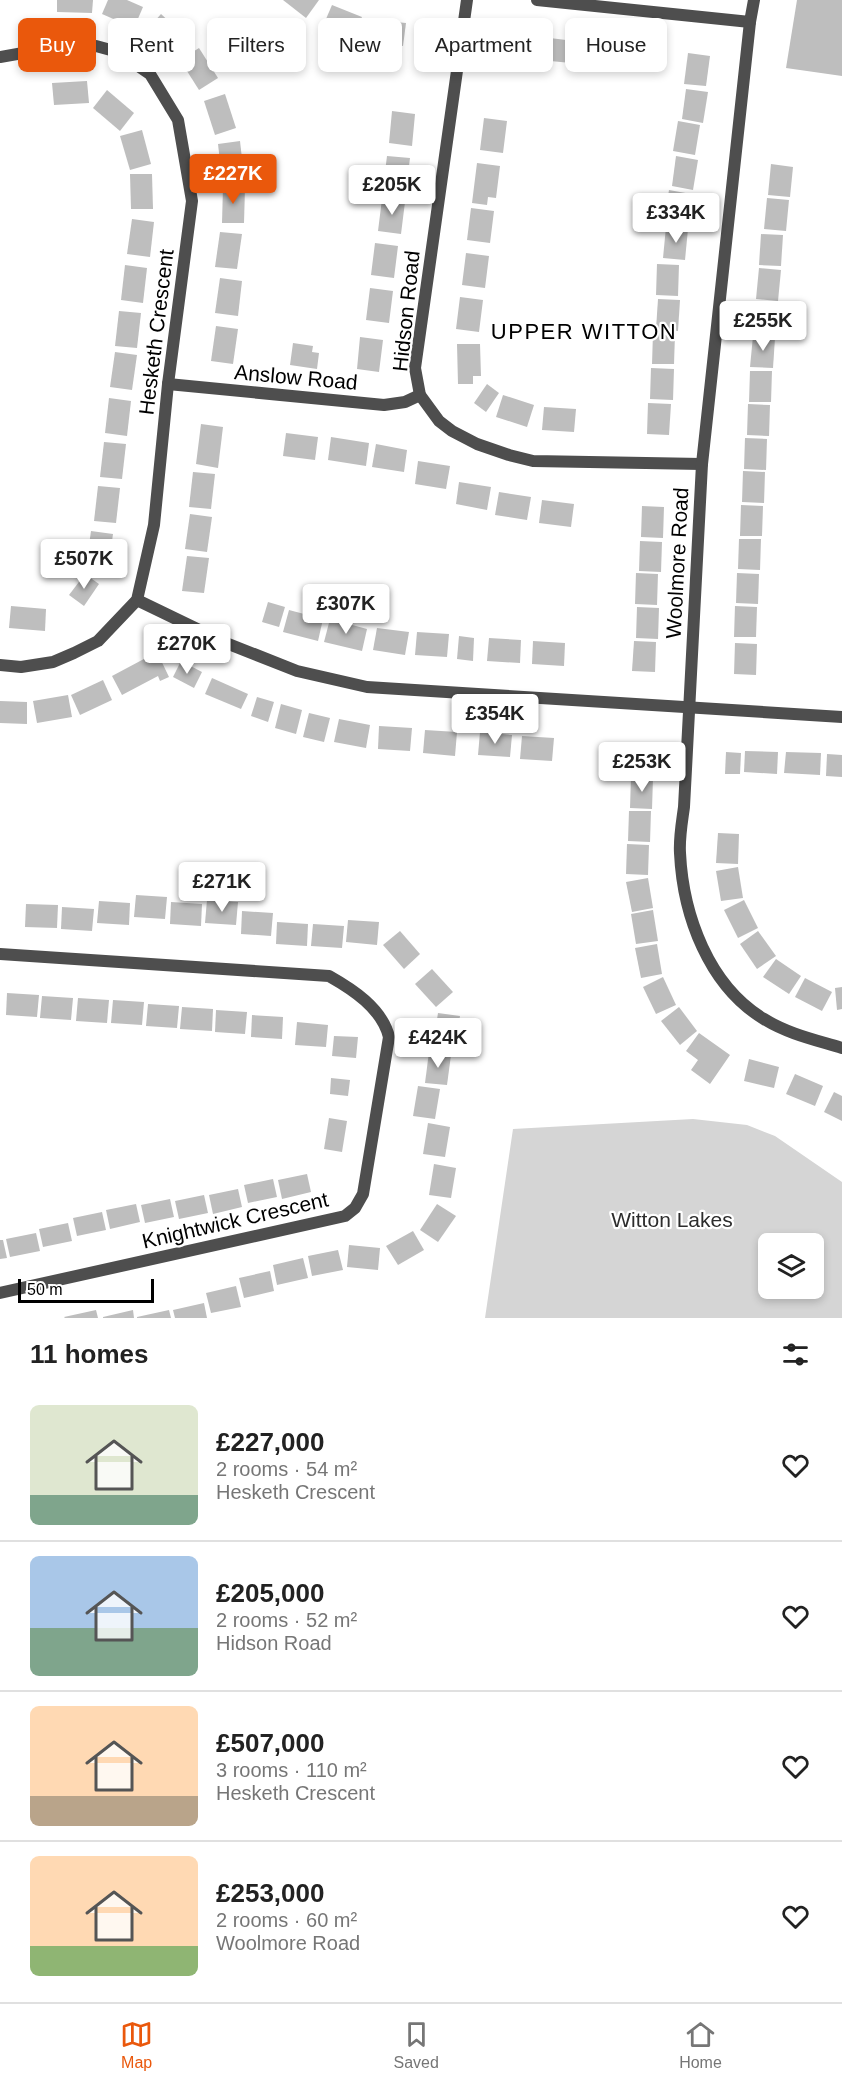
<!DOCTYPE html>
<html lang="en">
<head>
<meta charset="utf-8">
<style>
  :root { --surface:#fff; --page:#f2f2f2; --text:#222; --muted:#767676; --line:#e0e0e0; --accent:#ea580c }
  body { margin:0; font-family:Arial,sans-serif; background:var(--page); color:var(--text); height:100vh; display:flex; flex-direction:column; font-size:22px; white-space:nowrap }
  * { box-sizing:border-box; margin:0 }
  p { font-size:20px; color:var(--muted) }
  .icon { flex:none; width:33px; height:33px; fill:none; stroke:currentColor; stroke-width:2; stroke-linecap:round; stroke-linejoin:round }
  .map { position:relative; height:1318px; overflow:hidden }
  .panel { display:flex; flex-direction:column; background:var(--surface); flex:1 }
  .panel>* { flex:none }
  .banner { position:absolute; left:18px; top:18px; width:807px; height:54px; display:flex; gap:12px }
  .buttons { position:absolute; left:758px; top:1233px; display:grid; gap:12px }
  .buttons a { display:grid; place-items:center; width:66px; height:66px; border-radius:9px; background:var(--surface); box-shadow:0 3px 9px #0003; font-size:30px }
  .scale { position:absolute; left:18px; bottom:15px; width:136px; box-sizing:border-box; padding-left:6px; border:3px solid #000; border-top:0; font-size:16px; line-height:21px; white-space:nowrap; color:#000; -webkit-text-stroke:4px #fff; paint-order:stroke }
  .price { position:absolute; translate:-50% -51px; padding:0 14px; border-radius:6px; background:#fff; color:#222; font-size:20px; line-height:39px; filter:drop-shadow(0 2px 3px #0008) }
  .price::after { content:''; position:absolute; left:50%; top:36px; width:18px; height:14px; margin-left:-9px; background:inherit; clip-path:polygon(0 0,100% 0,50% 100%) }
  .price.current { background:var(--accent); color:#fff }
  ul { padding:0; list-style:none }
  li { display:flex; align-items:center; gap:18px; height:150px; padding:0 30px }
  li+li { border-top:2px solid var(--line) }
  li span { display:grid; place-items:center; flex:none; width:168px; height:120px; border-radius:9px; color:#555 }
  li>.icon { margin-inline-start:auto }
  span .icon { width:72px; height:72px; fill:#fffc; stroke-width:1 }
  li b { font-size:26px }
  h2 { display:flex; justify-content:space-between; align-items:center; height:72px; padding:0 30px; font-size:26px }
  .chip { padding:0 21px; border-radius:9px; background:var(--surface); box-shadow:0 3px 9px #0003; font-size:21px; line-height:54px }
  .chip.current { background:var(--accent); color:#fff }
  .tabs { display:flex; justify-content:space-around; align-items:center; height:84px; border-top:2px solid var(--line); background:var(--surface); font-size:16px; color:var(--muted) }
  .tabs a { display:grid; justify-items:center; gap:3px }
  .tabs .current { color:var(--accent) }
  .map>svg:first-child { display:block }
</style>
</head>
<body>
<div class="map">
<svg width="842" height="1318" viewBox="0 0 842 1318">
  <rect width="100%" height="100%" fill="#fff"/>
  <path fill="#d5d5d5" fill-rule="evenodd" d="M693 1119 747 1125 775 1136 842 1182V1318H485L513 1129ZM768 1244H813V1288H768Z"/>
  <g fill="#bebebe">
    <path d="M57 0H93L92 13 57 12Z"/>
    <path d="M108 0H127L143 7 134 28 102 14Z"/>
    <path d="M283 0H319L306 18Z"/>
    <path d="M797 0H842V76L786 68Z"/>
    <path d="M332 5 362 17 353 39 323 26Z"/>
    <path d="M161 14 187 38 172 55 146 31Z"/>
    <path d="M374 20 406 23 403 46 371 42Z"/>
    <path d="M498 36 530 39 527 62 495 59Z"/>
    <path d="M542 37 574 41 571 63 540 60Z"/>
    <path d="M585 44 617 48 614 71 582 67Z"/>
    <path d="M199 48 218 78 199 90 180 60Z"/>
    <path d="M688 53 710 56 706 86 684 84Z"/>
    <path d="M87 81 89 103 54 105 52 83Z"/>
    <path d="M686 89 708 92 703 123 682 119Z"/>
    <path d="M107 90 134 113 120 131 93 108Z"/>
    <path d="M225 94 236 128 215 135 204 101Z"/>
    <path d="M392 111 415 114 412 146 389 143Z"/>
    <path d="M484 118 507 121 503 153 480 150Z"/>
    <path d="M678 121 700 125 695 155 673 151Z"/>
    <path d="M142 130 151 164 130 170 120 136Z"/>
    <path d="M240 141 244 176 222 179 218 144Z"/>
    <path d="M387 156 410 158 406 190 383 188Z"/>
    <path d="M676 156 698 160 693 190 672 186Z"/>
    <path d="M477 163 500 166 496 198 488 197 487 205 472 203Z"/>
    <path d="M771 164 793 167 790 197 768 195Z"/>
    <path d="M130 174H152L153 209H131Z"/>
    <path d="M223 187 245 188 244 223H222Z"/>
    <path d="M669 190 691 194 686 224 664 221Z"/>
    <path d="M767 198 789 200 786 231 764 229Z"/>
    <path d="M382 199 405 202 401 234 378 231Z"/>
    <path d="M471 208 494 211 490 243 467 240Z"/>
    <path d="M132 219 154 222 150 257 127 254Z"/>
    <path d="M666 227 688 229 685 260 663 258Z"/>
    <path d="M220 232 242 234 237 269 215 267Z"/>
    <path d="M761 234 783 235 781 266 759 265Z"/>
    <path d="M375 243 398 246 394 278 371 275Z"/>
    <path d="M466 253 489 256 485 288 462 285Z"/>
    <path d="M657 264 679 265 678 296 656 295Z"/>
    <path d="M125 265 147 268 143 303 121 300Z"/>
    <path d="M759 268 781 270 778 301 756 299Z"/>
    <path d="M220 278 242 281 238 316 215 313Z"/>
    <path d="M370 288 393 291 389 323 366 320Z"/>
    <path d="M460 297 483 300 479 332 456 329Z"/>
    <path d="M658 299 680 300 678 331 656 329Z"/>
    <path d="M754 301 776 303 773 334 751 332Z"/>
    <path d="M119 311 141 313 137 348 115 346Z"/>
    <path d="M216 326 238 329 233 364 211 361Z"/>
    <path d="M653 333 675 334 674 364H652Z"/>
    <path d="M753 336 775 338 773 368 750 367Z"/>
    <path d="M360 337 383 340 379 372 357 369Z"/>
    <path d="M293 343 313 346 312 352 319 353 317 369 290 365Z"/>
    <path d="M457 344H480L481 376H473V384H458Z"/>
    <path d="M115 352 137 355 132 390 110 387Z"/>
    <path d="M651 368 674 369 673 400 650 399Z"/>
    <path d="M750 371H772L771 402H749Z"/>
    <path d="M487 384 499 393 486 412 474 403Z"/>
    <path d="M503 395 534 405 527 427 496 417Z"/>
    <path d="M109 398 131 401 127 436 105 433Z"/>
    <path d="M648 403 671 404 669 435 647 434Z"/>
    <path d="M748 404 770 405 769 436 747 435Z"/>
    <path d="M544 407 576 409 574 432 542 430Z"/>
    <path d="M201 424 223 427 218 468 196 464Z"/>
    <path d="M286 433 318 437 315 460 283 456Z"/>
    <path d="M331 437 369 443 366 466 328 460Z"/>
    <path d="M745 438 767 439 766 470 744 469Z"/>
    <path d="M104 442 126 444 122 479 100 477Z"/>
    <path d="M376 444 407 450 404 472 372 467Z"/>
    <path d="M418 461 450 466 446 489 415 484Z"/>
    <path d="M743 471 765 472 764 503 742 502Z"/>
    <path d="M193 472 215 474 211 509 189 507Z"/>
    <path d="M459 482 491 487 487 510 456 504Z"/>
    <path d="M98 486 120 488 116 523 94 521Z"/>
    <path d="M499 492 531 497 527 520 495 515Z"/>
    <path d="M542 500 574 504 571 527 539 523Z"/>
    <path d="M741 505 763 506 762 536H740Z"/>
    <path d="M642 506 664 507 663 538 641 537Z"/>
    <path d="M190 514 212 517 207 552 185 549Z"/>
    <path d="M91 531 113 534 108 569 86 566Z"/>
    <path d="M739 539H761L760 570 738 569Z"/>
    <path d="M640 541 662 542 661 572 639 571Z"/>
    <path d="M187 556 209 558 204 593 182 591Z"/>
    <path d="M636 573 658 574 657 605 635 604Z"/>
    <path d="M737 573 759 574 758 604 736 603Z"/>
    <path d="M85 574 99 584 84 606 69 595Z"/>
    <path d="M268 602 285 607 279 627 262 622Z"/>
    <path d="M11 606 46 609 45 631 9 628Z"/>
    <path d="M735 606 757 607 756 637H734Z"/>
    <path d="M637 607 659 608 658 639 636 638Z"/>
    <path d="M289 610 323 619 318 641 283 632Z"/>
    <path d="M330 619 367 629 362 651 324 642Z"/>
    <path d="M377 628 409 632 405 655 373 650Z"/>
    <path d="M417 632 449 634 447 657 415 655Z"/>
    <path d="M459 636 474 638 473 661 457 659Z"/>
    <path d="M489 638 521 640 520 663 487 661Z"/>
    <path d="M533 641 565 643 564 666 532 664Z"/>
    <path d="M634 641 656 642 655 672 632 671Z"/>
    <path d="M735 643 757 644 756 675 734 674Z"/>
    <path d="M157 652 169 677 160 681 158 676 122 695 112 676Z"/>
    <path d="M181 661 202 672 194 688 173 677Z"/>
    <path d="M212 678 248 694 241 709 205 694Z"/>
    <path d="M103 680 112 700 80 715 71 695Z"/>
    <path d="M68 695 72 717 37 723 33 701Z"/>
    <path d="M257 697 274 702 268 722 251 716Z"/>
    <path d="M0 701 27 702V724L0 723Z"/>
    <path d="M281 704 302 710 296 734 275 728Z"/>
    <path d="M309 713 330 718 324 742 303 737Z"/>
    <path d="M339 719 370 725 366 748 334 742Z"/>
    <path d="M379 726 412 728 410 751 378 749Z"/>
    <path d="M425 730 457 732 455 756 423 753Z"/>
    <path d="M480 732 512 735 510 757 478 755Z"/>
    <path d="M522 736 554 738 552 761 520 759Z"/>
    <path d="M629 745H651L650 776H628Z"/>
    <path d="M745 751 778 752 777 774 744 772Z"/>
    <path d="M726 752 741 753 740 774H725Z"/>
    <path d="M786 752 821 753 820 775 784 773Z"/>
    <path d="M827 754 842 755V777L826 776Z"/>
    <path d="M631 777 653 778 652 809 630 808Z"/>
    <path d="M629 811H651L650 842 628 841Z"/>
    <path d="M718 833 739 834 738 864 716 863Z"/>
    <path d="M627 844 649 845 648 875 626 874Z"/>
    <path d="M738 867 743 898 721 901 716 871Z"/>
    <path d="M648 878 653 908 632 912 626 882Z"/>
    <path d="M136 895 167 897 165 919 134 917Z"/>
    <path d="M207 900 238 902 236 925 205 923Z"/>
    <path d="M744 900 758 928 738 938 724 910Z"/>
    <path d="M99 901 130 903 129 925 97 923Z"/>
    <path d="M171 902 202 904 201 926 170 924Z"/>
    <path d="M26 904 58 905 57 928 25 927Z"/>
    <path d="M62 907 94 909 92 931 61 929Z"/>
    <path d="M653 910 658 941 636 944 631 914Z"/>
    <path d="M242 911 273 913 271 936 241 934Z"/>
    <path d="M348 920 379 922 377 945 346 942Z"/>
    <path d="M277 922 308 924 307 946 276 944Z"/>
    <path d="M313 924 344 926 342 948 311 946Z"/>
    <path d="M400 931 420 954 404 969 383 945Z"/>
    <path d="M758 931 776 956 757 969 740 944Z"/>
    <path d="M657 944 662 974 641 978 635 948Z"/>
    <path d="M776 959 801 976 789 994 763 977Z"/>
    <path d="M432 969 453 992 436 1007 415 984Z"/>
    <path d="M663 977 676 1005 656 1014 643 987Z"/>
    <path d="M805 978 832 992 822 1011 795 997Z"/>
    <path d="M842 987V1009L837 1010 835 988Z"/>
    <path d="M7 993 39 995 37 1017 6 1015Z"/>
    <path d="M42 996 73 998 71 1020 40 1018Z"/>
    <path d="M78 998 109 1000 107 1023 76 1021Z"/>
    <path d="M113 1000 144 1002 142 1025 111 1023Z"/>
    <path d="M148 1004 179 1006 177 1028 146 1026Z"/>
    <path d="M182 1007 213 1009 212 1031 180 1029Z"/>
    <path d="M679 1007 697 1031 680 1045 661 1021Z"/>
    <path d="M216 1010 247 1012 245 1034 215 1032Z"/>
    <path d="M438 1013 460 1016 455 1047 433 1044Z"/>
    <path d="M252 1015 283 1017 282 1039 251 1037Z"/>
    <path d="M297 1022 328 1025 326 1047 295 1045Z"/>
    <path d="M699 1033 730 1055 710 1084 691 1070 698 1060 686 1051Z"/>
    <path d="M334 1036 358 1037 356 1058 332 1056Z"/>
    <path d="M429 1052 451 1055 447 1085 425 1083Z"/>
    <path d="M749 1059 779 1067 774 1088 744 1081Z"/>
    <path d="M795 1074 823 1086 815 1106 786 1094Z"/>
    <path d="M331 1078 350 1080 348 1096 330 1094Z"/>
    <path d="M418 1086 440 1089 435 1119 413 1116Z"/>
    <path d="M834 1092 842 1096V1121L824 1112Z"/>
    <path d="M329 1118 347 1121 342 1152 324 1149Z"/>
    <path d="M428 1123 450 1127 445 1157 423 1154Z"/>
    <path d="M434 1164 456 1168 451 1198 429 1195Z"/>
    <path d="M307 1174 311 1192 282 1199 278 1180Z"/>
    <path d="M273 1179 277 1197 248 1203 244 1185Z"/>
    <path d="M238 1189 242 1207 213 1214 209 1195Z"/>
    <path d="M204 1195 208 1213 179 1219 175 1201Z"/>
    <path d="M170 1199 174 1217 145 1223 141 1205Z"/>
    <path d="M136 1204 140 1222 110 1229 106 1210Z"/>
    <path d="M437 1204 456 1216 438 1242 420 1230Z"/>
    <path d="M102 1212 106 1230 77 1236 73 1218Z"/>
    <path d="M68 1223 72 1241 43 1247 39 1229Z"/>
    <path d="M413 1231 424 1250 398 1265 386 1246Z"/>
    <path d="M36 1233 40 1251 10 1257 6 1239Z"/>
    <path d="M0 1240H3L7 1258 0 1259Z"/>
    <path d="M349 1245 380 1248 378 1270 347 1267Z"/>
    <path d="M338 1250 343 1270 312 1276 308 1256Z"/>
    <path d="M303 1258 308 1278 277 1285 273 1265Z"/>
    <path d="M270 1271 274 1291 244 1298 239 1278Z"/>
    <path d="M236 1286 241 1307 211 1313 206 1293Z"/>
    <path d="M204 1303 207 1318H175L173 1310Z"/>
    <path d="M96 1310 98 1318H65L64 1317Z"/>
    <path d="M133 1310 134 1318H103V1317Z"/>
    <path d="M169 1310 171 1318H137V1317Z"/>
  </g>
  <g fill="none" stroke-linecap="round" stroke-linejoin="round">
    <g stroke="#4e4e4e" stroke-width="12">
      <path d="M467 0 415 368 420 395 439 421 452 431 477 444 509 455 533 461 702 464"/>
      <path d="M537 0 750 22"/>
      <path d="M754 0 750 22 702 464 684 807C682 822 679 838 680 853 683 916 709 986 764 1019 788 1034 816 1040 842 1048"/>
      <path d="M0 57 51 48 96 46 118 52 150 74 178 120 192 201 168 384 154 525 137 600 98 641 74 653 53 662 21 667 0 665"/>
      <path d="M168 384 384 405 405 402 420 395"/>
      <path d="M137 600 226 643 297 671 367 687 842 717"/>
      <path d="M0 954 329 976C352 989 382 1008 389 1037L363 1194 355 1208 345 1216 0 1293"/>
    </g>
  </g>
  <g text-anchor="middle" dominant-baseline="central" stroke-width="4.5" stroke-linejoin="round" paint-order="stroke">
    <g font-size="21" fill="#000" stroke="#fff">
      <text transform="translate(406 311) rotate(-84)">Hidson Road</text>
      <text transform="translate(156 332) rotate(-83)">Hesketh Crescent</text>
      <text transform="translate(296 377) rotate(5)">Anslow Road</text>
      <text transform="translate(677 563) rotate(-87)">Woolmore Road</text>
      <text transform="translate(235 1220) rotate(-13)">Knightwick Crescent</text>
    </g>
    <g font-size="21" fill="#2c2c2c" stroke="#fff">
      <text x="672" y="1219">Witton Lakes</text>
    </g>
    <g font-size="22" letter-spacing="1.5" fill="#000" stroke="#fff">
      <text x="584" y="331">UPPER WITTON</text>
    </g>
  </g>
</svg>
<div class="buttons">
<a><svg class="icon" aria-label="layers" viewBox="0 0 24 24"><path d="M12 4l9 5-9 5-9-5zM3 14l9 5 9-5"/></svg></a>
</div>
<div class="scale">50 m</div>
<b class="price current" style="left:233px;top:205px">£227K</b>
<b class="price" style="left:392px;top:216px">£205K</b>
<b class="price" style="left:676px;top:244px">£334K</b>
<b class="price" style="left:763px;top:352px">£255K</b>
<b class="price" style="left:84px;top:590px">£507K</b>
<b class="price" style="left:346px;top:635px">£307K</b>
<b class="price" style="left:187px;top:675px">£270K</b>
<b class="price" style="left:495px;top:745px">£354K</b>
<b class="price" style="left:642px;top:793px">£253K</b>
<b class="price" style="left:222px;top:913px">£271K</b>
<b class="price" style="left:438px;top:1069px">£424K</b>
<div class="banner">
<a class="chip current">Buy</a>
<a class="chip">Rent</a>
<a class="chip">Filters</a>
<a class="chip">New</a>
<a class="chip">Apartment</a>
<a class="chip">House</a>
</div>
</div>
<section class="panel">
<h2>11 homes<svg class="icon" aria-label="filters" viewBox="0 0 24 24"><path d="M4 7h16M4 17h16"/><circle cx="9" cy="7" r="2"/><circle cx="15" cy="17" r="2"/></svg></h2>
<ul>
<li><span style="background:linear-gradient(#dfe7d0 75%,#7fa58c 0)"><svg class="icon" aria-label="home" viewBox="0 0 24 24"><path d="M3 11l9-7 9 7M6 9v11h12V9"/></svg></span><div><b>£227,000</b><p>2 rooms · 54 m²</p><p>Hesketh Crescent</p></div><svg class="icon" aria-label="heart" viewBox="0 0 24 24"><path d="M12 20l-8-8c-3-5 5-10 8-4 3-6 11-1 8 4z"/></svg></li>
<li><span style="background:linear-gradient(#a9c7e8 60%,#7fa58c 0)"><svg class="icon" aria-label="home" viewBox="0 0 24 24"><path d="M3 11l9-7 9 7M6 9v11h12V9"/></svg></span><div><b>£205,000</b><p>2 rooms · 52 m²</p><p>Hidson Road</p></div><svg class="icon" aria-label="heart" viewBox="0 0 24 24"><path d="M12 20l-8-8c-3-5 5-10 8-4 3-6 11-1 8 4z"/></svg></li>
<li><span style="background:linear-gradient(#ffd9b3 75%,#b9a48a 0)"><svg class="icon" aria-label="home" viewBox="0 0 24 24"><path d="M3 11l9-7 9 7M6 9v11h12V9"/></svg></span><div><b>£507,000</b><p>3 rooms · 110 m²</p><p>Hesketh Crescent</p></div><svg class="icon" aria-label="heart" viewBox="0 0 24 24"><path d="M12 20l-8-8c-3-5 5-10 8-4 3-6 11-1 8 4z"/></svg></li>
<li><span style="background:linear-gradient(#ffd9b3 75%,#8fb573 0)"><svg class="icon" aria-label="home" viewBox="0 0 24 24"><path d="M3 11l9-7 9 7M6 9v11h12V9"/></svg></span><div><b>£253,000</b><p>2 rooms · 60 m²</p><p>Woolmore Road</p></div><svg class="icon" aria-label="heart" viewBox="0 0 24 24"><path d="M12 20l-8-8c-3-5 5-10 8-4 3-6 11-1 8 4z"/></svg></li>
</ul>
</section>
<nav class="tabs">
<a class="current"><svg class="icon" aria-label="map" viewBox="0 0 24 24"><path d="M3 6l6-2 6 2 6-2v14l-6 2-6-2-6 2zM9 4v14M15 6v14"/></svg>Map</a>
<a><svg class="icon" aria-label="saved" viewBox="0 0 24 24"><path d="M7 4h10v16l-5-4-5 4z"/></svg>Saved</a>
<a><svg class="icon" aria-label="home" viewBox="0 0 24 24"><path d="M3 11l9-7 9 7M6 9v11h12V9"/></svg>Home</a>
</nav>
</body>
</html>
